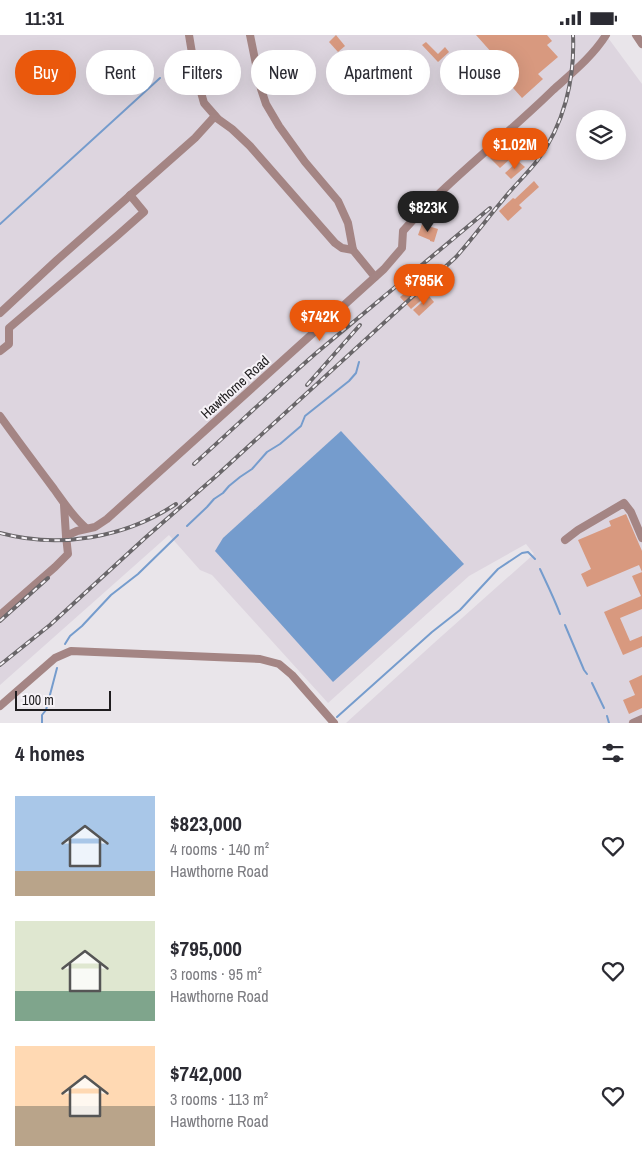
<!DOCTYPE html>
<html lang="en">
<head>
<meta charset="utf-8">
<style>
  :root { --surface:#fff; --page:#f2f2f3; --text:#2b2b33; --muted:#7c7c81; --accent:#ea580c }
  body { margin:0; font-family:"Archivo Narrow",sans-serif; background:var(--page); color:var(--text); height:100vh; display:flex; flex-direction:column; font-size:19px; white-space:nowrap }
  * { box-sizing:border-box; margin:0 }
  p { font-size:16px; color:var(--muted) }
  .icon { flex:none; width:28px; height:28px; fill:none; stroke:currentColor; stroke-width:2; stroke-linecap:round; stroke-linejoin:round }
  .map { position:relative; height:688px; overflow:hidden }
  .side { display:flex; flex-direction:column; background:var(--surface); flex:1 }
  .side>* { flex:none }
  .banner { position:absolute; left:15px; top:15px; width:612px; height:45px; display:flex; gap:10px }
  .controls { position:absolute; left:576px; top:75px; display:grid; gap:10px }
  .controls a { display:grid; place-items:center; width:50px; height:50px; border-radius:50%; background:var(--surface); box-shadow:0 5px 20px #0002; font-size:25px }
  .scale { position:absolute; left:15px; bottom:12px; width:96px; box-sizing:border-box; padding-left:5px; border:2px solid #1f1d1f; border-top:0; font-size:14px; line-height:18px; white-space:nowrap; color:#1f1d1f; -webkit-text-stroke:4px #f6f2f7; paint-order:stroke }
  .price { position:absolute; translate:-50% -42px; padding:0 11px; border-radius:18px; background:var(--accent); color:#fff; font-size:16px; line-height:32px; filter:drop-shadow(0 1px 2px #0008) }
  .price::after { content:''; position:absolute; left:50%; top:30px; width:15px; height:11px; margin-left:-8px; background:inherit; clip-path:polygon(0 0,100% 0,50% 100%) }
  .price.current { background:#222; color:#fff }
  ul { padding:0; list-style:none }
  li { display:flex; align-items:center; gap:15px; height:125px; padding:0 15px }
  li span { display:grid; place-items:center; flex:none; width:140px; height:100px; border-radius:0px; color:#555 }
  li>.icon { margin-inline-start:auto }
  span .icon { width:60px; height:60px; fill:#fffc; stroke-width:1 }
  li b { font-size:21px }
  h2 { display:flex; justify-content:space-between; align-items:center; height:60px; padding:0 15px; font-size:21px }
  .tag { padding:0 18px; border-radius:22px; background:var(--surface); box-shadow:0 5px 20px #0002; font-size:18px; line-height:45px }
  .tag.current { background:var(--accent); color:#fff }
  .status { display:flex; justify-content:space-between; align-items:center; height:35px; padding:0 25px; background:var(--surface); direction:ltr }
  .status svg { height:14px; fill:currentColor }
  .map>svg:first-child { display:block }
</style>
</head>
<body>
<div class="status"><b>11:31</b><svg viewBox="0 0 49 12"><path d="M0 12V9h3v3zM5 12V6h3v6zM10 12V3h3v9zM15 12V0h3v12zM26 1h20v11H26zM47 4h2v5h-2z"/></svg></div>
<div class="map">
<svg width="642" height="688" viewBox="0 0 642 688">
  <rect width="100%" height="100%" fill="#e9e5ea"/>
  <path fill="#ddd5df" fill-rule="evenodd" d="M0 0H606L642 49V688H346L434 608 534 519 526 509 469 541 328 668 212 540 200 535 169 500 0 650ZM585 84H618V116H585Z"/>
  <path fill="#759ccd" d="M341 396 464 529 333 647 215 516 223 503Z"/>
  <g fill="none" stroke-linecap="round" stroke-linejoin="round">
    <g stroke="#759ccd" stroke-width="2">
      <path d="M0 189 160 43"/>
      <path d="M187 491 207 472 214 464 223 458 229 451 240 442 252 434 267 417 280 409 301 391 305 381 349 346 356 338 359 327"/>
      <path d="M540 534C547 549 554 563 560 579"/>
      <path d="M565 590 584 635 587 639"/>
      <path d="M65 609 70 601 82 591 111 560 138 539 178 500"/>
      <path d="M592 648 604 673"/>
      <path d="M607 681 609 688"/>
      <path d="M337 682 432 597 460 575 498 534 522 518 528 517 535 524"/>
      <path d="M42 688V680L46 675 57 633"/>
    </g>
  </g>
  <g fill="#d8997f">
    <path d="M336 0 345 11 338 17 329 7Z"/>
    <path d="M476 0H547L552 6 547 10 558 22 538 39 543 44 522 63 507 46 518 35 515 31 509 37Z"/>
    <path d="M426 7 438 19 445 12 449 17 438 27 422 10Z"/>
    <path d="M512 103 522 113 500 133 490 123Z"/>
    <path d="M518 126 525 132 511 144 505 138Z"/>
    <path d="M534 146 539 152 519 170 522 173 508 186 499 176 513 163 515 164Z"/>
    <path d="M422 189 438 194 434 207 430 206V205L418 200Z"/>
    <path d="M416 249 426 261 411 274 400 262Z"/>
    <path d="M429 261 434 267 419 281 413 275Z"/>
    <path d="M626 479 642 516V574L620 583 630 606 642 601V612L623 620 604 577 641 561 632 541 642 537 639 530 587 552 581 539 591 534 578 505 611 491 609 486Z"/>
    <path d="M642 640V673L629 679 623 665 635 660 629 646Z"/>
  </g>
  <g fill="none" stroke-linecap="round" stroke-linejoin="round">
    <g stroke="#a48584" stroke-width="8">
      <path d="M189 0 195 36 204 68 218 84 232 94 250 111 335 208 342 213 353 215"/>
      <path d="M250 0 261 54 266 69 279 91 305 127 338 166 348 188 353 215 375 242"/>
      <path d="M636 0 642 9"/>
      <path d="M0 278 57 225 195 103 215 81"/>
      <path d="M0 316 9 309V293L118 200 144 177 130 160"/>
      <path d="M0 381C18 406 36 430 54 454 64 468 73 482 86 493"/>
      <path d="M64 470 66 501"/>
      <path d="M565 505 578 495 624 468 631 477 642 503"/>
      <path d="M0 580 55 532 68 519 66 501 77 496 95 492 107 484 384 234 402 213 403 196C448 145 504 103 553 55 572 38 593 21 606 0"/>
      <path d="M0 671 55 623 71 616 260 624 279 629 292 640 334 688"/>
      <path d="M633 688 642 684"/>
    </g>
    <g stroke="#696669" stroke-width="4">
      <g id="rail">
        <path d="M307 350 360 290"/>
        <path d="M194 429C234 393 274 355 315 319 373 270 432 222 490 173"/>
        <path d="M0 498C59 514 125 503 176 469"/>
        <path d="M0 586 48 543"/>
        <path d="M0 630 50 590 145 503 215 442 456 222C472 204 486 185 502 166 513 152 526 140 537 126 564 90 575 44 573 0"/>
      </g>
    </g>
    <use href="#rail" stroke="#f6f2f7" stroke-width="2" stroke-dasharray="5.5" stroke-linecap="butt"/>
  </g>
  <g text-anchor="middle" dominant-baseline="central" stroke-width="4" stroke-linejoin="round" paint-order="stroke">
    <g font-size="14" fill="#1f1d1f" stroke="#f6f2f7">
      <text transform="translate(235 352) rotate(-42)">Hawthorne Road</text>
    </g>
  </g>
</svg>
<div class="controls">
<a><svg class="icon" aria-label="layers" viewBox="0 0 24 24"><path d="M12 4l9 5-9 5-9-5zM3 14l9 5 9-5"/></svg></a>
</div>
<div class="scale">100 m</div>
<b class="price" style="left:515px;top:135px">$1.02M</b>
<b class="price current" style="left:428px;top:198px">$823K</b>
<b class="price" style="left:424px;top:271px">$795K</b>
<b class="price" style="left:320px;top:307px">$742K</b>
<div class="banner">
<a class="tag current">Buy</a>
<a class="tag">Rent</a>
<a class="tag">Filters</a>
<a class="tag">New</a>
<a class="tag">Apartment</a>
<a class="tag">House</a>
</div>
</div>
<section class="side">
<h2>4 homes<svg class="icon" aria-label="filters" viewBox="0 0 24 24"><path d="M4 7h16M4 17h16"/><circle cx="9" cy="7" r="2"/><circle cx="15" cy="17" r="2"/></svg></h2>
<ul>
<li><span style="background:linear-gradient(#a9c7e8 75%,#b9a48a 0)"><svg class="icon" aria-label="home" viewBox="0 0 24 24"><path d="M3 11l9-7 9 7M6 9v11h12V9"/></svg></span><div><b>$823,000</b><p>4 rooms · 140 m²</p><p>Hawthorne Road</p></div><svg class="icon" aria-label="heart" viewBox="0 0 24 24"><path d="M12 20l-8-8c-3-5 5-10 8-4 3-6 11-1 8 4z"/></svg></li>
<li><span style="background:linear-gradient(#dfe7d0 70%,#7fa58c 0)"><svg class="icon" aria-label="home" viewBox="0 0 24 24"><path d="M3 11l9-7 9 7M6 9v11h12V9"/></svg></span><div><b>$795,000</b><p>3 rooms · 95 m²</p><p>Hawthorne Road</p></div><svg class="icon" aria-label="heart" viewBox="0 0 24 24"><path d="M12 20l-8-8c-3-5 5-10 8-4 3-6 11-1 8 4z"/></svg></li>
<li><span style="background:linear-gradient(#ffd9b3 60%,#b9a48a 0)"><svg class="icon" aria-label="home" viewBox="0 0 24 24"><path d="M3 11l9-7 9 7M6 9v11h12V9"/></svg></span><div><b>$742,000</b><p>3 rooms · 113 m²</p><p>Hawthorne Road</p></div><svg class="icon" aria-label="heart" viewBox="0 0 24 24"><path d="M12 20l-8-8c-3-5 5-10 8-4 3-6 11-1 8 4z"/></svg></li>
</ul>
</section>
</body>
</html>
